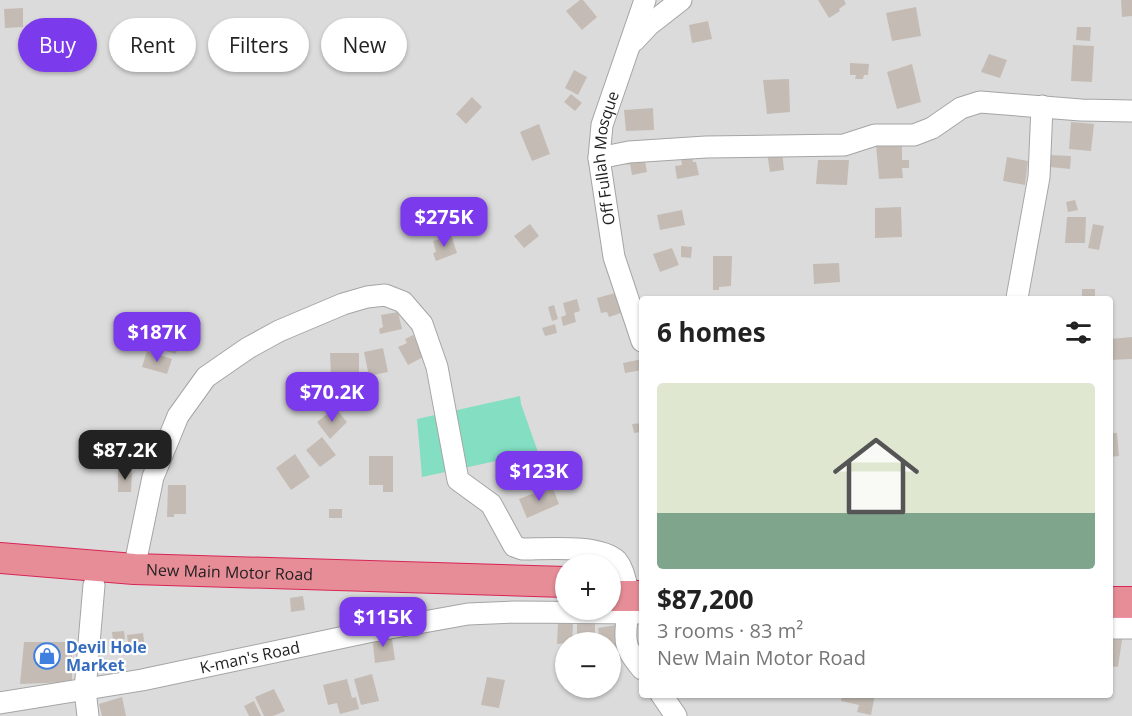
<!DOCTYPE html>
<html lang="en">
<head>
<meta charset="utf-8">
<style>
  :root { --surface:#fff; --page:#f6f6f6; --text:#222; --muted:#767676; --line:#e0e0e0; --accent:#7c3aed }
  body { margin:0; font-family:"Open Sans",sans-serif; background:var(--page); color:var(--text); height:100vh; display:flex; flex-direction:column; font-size:22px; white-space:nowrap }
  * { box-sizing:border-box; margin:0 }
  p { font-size:20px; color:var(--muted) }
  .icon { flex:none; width:33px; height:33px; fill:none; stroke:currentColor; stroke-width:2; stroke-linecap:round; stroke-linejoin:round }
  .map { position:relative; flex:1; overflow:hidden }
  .drawer { position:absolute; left:639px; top:296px; width:474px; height:402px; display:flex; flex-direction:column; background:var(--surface); border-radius:6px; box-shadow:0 2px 4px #0004 }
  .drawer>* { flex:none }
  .hud { position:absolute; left:18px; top:18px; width:531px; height:54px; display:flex; gap:12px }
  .fabs { position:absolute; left:555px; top:554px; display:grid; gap:12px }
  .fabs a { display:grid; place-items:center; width:66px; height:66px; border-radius:50%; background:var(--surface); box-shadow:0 2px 4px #0004; font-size:30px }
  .price { position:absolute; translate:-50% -51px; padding:0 14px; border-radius:12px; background:var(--accent); color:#fff; font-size:20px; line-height:39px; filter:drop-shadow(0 2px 3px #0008) }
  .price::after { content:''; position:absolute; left:50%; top:36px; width:18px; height:14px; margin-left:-9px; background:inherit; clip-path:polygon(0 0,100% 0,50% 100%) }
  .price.selected { background:#222; color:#fff }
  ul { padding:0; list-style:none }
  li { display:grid; align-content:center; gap:12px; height:318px; padding:0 18px }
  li+li { border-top:2px solid var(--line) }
  li span { display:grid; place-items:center; height:186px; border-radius:6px; color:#555 }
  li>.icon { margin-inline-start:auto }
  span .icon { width:108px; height:108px; fill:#fffc; stroke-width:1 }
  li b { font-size:26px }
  h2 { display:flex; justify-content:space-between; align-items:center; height:72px; padding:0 18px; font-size:26px }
  .tag { padding:0 21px; border-radius:27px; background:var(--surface); box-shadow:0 2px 4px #0004; font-size:21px; line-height:54px }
  .tag.selected { background:var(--accent); color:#fff }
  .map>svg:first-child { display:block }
</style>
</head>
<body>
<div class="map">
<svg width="1132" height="716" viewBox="0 0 1132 716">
  <rect width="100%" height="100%" fill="#efede5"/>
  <path fill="#dcdbdb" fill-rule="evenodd" d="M0 0H1132V716H0ZM642 298H1110V694H642ZM566 564H610V609H566ZM566 642H610V687H566Z"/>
  <path fill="#83dec2" d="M520 396 521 404 538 452 422 477 417 419Z"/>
  <g fill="#c4bcb4">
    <path d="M580 0H583L597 17 582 30 566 11Z"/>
    <path d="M818 0H844L846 4 839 9 840 11 829 18Z"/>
    <path d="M1121 0H1132V16L1122 17Z"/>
    <path d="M916 7 921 36 892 41 886 13Z"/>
    <path d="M23 8V27L5 28 4 9Z"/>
    <path d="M708 21 712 39 692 43 689 25Z"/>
    <path d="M1077 27H1091L1090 41 1076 40Z"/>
    <path d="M1073 45 1094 46 1092 82 1071 81Z"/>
    <path d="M989 54 1007 60 1000 78 981 72Z"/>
    <path d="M850 63 869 64 868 75H864L863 79H855L856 75H850Z"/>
    <path d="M912 64 921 102 897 109 887 72Z"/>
    <path d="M574 70 587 77 578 95 565 88Z"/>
    <path d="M789 79 790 112 767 114 763 80Z"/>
    <path d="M571 94 582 103 575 111 564 102Z"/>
    <path d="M472 97 482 107 466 124 456 114Z"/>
    <path d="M653 108 654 130 626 131 624 110Z"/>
    <path d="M1071 122 1094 124 1091 151 1069 149Z"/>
    <path d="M539 124 550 154 532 161 520 132Z"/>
    <path d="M902 144V160H909V168H902L903 178 879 179 876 145Z"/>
    <path d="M782 151 784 170 770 172 767 153Z"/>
    <path d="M1051 155 1071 156 1070 169 1050 167Z"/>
    <path d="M644 156 647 172 632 175 630 164 627 165 626 159Z"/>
    <path d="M692 156 693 162H696L699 175 677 179 675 166 682 165 681 158Z"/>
    <path d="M1007 157 1028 161 1025 185 1003 181Z"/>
    <path d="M818 160H849L847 185 816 184Z"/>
    <path d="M1075 200 1078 210 1068 212 1066 202Z"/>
    <path d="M901 207 902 237 875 238V208Z"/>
    <path d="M682 210 685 225 660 230 657 215Z"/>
    <path d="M1067 217H1086L1085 243H1065Z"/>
    <path d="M530 224 539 236 524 248 514 236Z"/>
    <path d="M1093 224 1104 226 1099 250 1088 248Z"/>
    <path d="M451 235 457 253 436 261 433 253 436 252 433 241Z"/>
    <path d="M681 246 692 247 691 258 681 257Z"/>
    <path d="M672 248 679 265 660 272 653 254Z"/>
    <path d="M713 256H732L731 286 719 287V290H713Z"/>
    <path d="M839 263 840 282 814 284 813 264Z"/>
    <rect x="1082" y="289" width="13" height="9"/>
    <path d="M615 293 621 313 609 317 607 312 601 313 597 298Z"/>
    <path d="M577 299 580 311 574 313 576 322 563 326 561 317 566 315 563 303Z"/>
    <path d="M554 305 558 319 552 321 548 307Z"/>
    <path d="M398 312 402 329 380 334 379 329 383 327 381 315Z"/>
    <path d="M555 324 557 333 545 336 542 328Z"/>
    <path d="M413 335 425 356 408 365 398 347 407 343 405 339Z"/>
    <path d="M1132 337V359L1110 360V339Z"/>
    <path d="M165 338 179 342 176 354 162 350Z"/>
    <path d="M383 348 388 372 369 376 364 352Z"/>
    <path d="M147 351 172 359 167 374 142 367Z"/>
    <path d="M330 353H359V375H331Z"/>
    <path d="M642 359V370L625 373 623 363Z"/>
    <path d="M335 408 347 422 330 439 317 422Z"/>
    <path d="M642 423V437L641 438 640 432 634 433 632 424Z"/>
    <rect x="123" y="433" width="15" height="15"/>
    <path d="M1110 433H1117L1119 456 1110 457Z"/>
    <path d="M322 437 336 455 320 467 306 450Z"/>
    <path d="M295 454 310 477 291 490 276 468Z"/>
    <path d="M369 456H393V492H383V485H369Z"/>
    <path d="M132 470 131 492H118V471Z"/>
    <path d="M168 485H186V514H174V517H167Z"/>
    <path d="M552 486 559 504 527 518 519 499Z"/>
    <rect x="329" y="509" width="13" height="9"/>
    <path d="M303 596 305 610 291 612 290 598Z"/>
    <path d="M558 623 573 624 572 642 557 644Z"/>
    <rect x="577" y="623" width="18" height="19"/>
    <path d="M616 625 619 648 610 650V642H600L598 628Z"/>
    <path d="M124 631 125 639 113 641 112 632Z"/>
    <path d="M1110 631 1123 633 1118 667 1110 666Z"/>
    <path d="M391 632 395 660 375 663 372 635Z"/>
    <path d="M143 633 145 648 129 651 127 635Z"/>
    <path d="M24 642H72V682L20 684Z"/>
    <path d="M372 674 379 701 361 705 354 679Z"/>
    <path d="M487 677 505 680 499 708 481 705Z"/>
    <path d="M347 679 352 698 356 697 359 709 340 714 337 703 328 705 323 685Z"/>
    <path d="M274 689 285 711 273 716H264L255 697Z"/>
    <path d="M843 694H875L871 715 857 712 859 705 841 701Z"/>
    <path d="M122 697 126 716H102L99 704Z"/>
    <path d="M254 701 261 716H249L244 706Z"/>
  </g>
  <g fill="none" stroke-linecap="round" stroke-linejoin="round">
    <g stroke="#a5a5a5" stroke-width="23">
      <g id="minor">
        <path d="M634 41 649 25 681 0"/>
        <path d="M599 158 629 152 706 147 844 145 875 135H914L932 128 961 108 980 102 1081 110 1132 111"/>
        <path d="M1017 298 1039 177 1042 106"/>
        <path id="s1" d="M642 341 614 257 599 158 602 125 645 0"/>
        <path d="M134 569 153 477 178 416 206 377 248 348 279 331 343 304 367 297 385 295 403 302 422 324 437 367 458 480 491 504 514 546 522 549C546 549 600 544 617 561 622 567 624 575 626 583"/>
        <path d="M627 602C629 615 625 626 626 638 626 650 635 660 642 669"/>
        <path d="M1110 628H1132"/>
        <path d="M661 694 676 716"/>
        <path id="s2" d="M0 703 142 680 368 632 468 614 515 612 642 613"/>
        <path d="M88 716 85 690 94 585"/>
      </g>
    </g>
    <g stroke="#d92555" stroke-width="32">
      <g id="highway">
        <path id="s3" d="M0 558 134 569 566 582"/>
        <path d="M610 596H642"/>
        <path d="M1110 602H1132"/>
      </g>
    </g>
    <use href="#minor" stroke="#fff" stroke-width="21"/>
    <use href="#highway" stroke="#e68d97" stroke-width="30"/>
  </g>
  <defs>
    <g id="shop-ring" transform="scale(1.35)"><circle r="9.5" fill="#fff" stroke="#3f7fe0" stroke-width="1.5"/><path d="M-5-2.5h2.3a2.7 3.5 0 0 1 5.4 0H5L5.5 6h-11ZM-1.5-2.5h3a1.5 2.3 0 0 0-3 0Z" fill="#3f7fe0"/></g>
  </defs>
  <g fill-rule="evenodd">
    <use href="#shop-ring" x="47" y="656"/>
  </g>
  <g text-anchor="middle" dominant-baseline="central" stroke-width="4.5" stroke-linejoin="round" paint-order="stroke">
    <g font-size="16" fill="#1e1e1e" stroke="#fff">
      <text stroke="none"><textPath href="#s1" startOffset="189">Off Fullah Mosque</textPath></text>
      <text stroke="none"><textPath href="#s3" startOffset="230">New Main Motor Road</textPath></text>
      <text stroke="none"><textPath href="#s2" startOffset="254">K-man's Road</textPath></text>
    </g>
    <g font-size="16" font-weight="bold" fill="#366cbe" stroke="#fff" text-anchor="start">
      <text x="66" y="647">Devil Hole<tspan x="66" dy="18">Market</tspan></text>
    </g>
  </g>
</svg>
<div class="fabs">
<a>+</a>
<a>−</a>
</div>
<b class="price" style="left:444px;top:248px">$275K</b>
<b class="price" style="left:157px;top:363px">$187K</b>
<b class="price" style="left:332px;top:423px">$70.2K</b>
<b class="price selected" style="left:125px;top:481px">$87.2K</b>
<b class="price" style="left:539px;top:502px">$123K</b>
<b class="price" style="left:383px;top:648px">$115K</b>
<div class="hud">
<a class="tag selected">Buy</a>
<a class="tag">Rent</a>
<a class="tag">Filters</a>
<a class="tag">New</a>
</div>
<section class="drawer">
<h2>6 homes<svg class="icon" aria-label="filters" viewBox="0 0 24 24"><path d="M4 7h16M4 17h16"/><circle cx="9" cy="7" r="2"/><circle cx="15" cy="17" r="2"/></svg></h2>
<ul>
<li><span style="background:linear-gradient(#dfe7d0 70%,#7fa58c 0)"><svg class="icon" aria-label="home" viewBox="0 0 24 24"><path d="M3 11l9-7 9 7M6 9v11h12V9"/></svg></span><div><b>$87,200</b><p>3 rooms · 83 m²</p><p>New Main Motor Road</p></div></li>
</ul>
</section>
</div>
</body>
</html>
